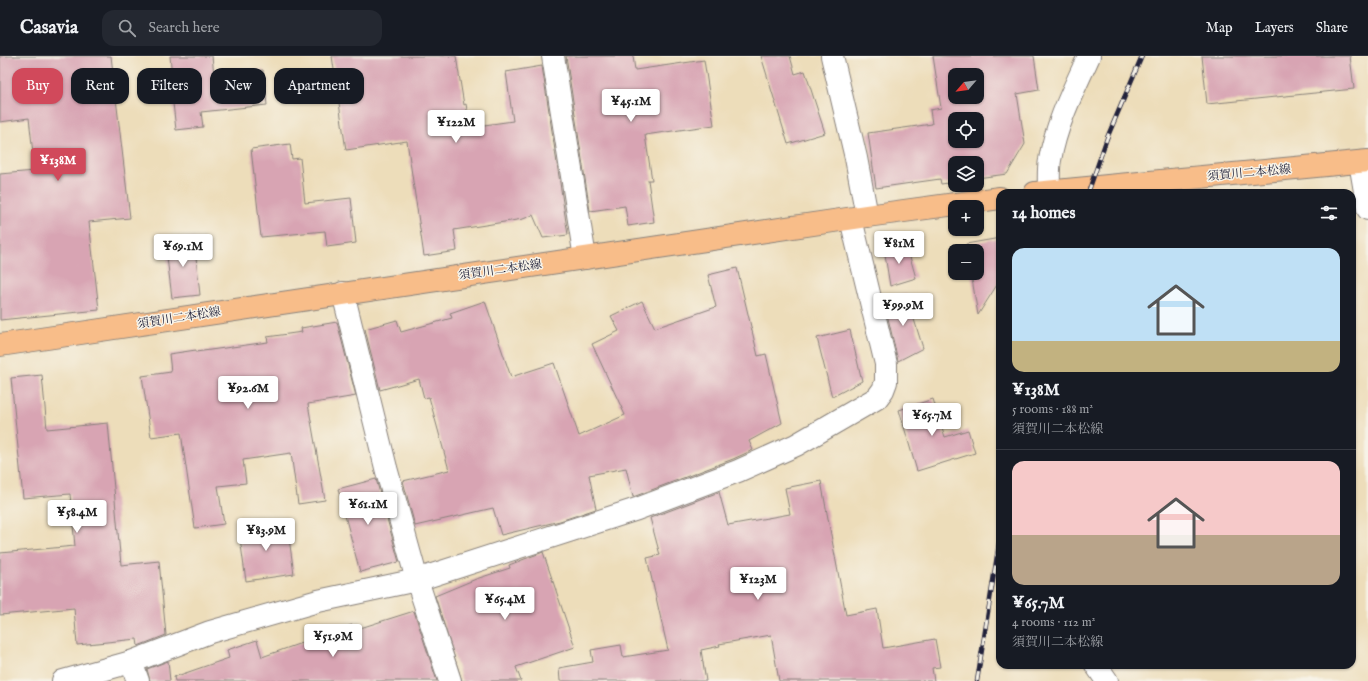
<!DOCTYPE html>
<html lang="en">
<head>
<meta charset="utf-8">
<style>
  :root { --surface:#171b24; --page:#242831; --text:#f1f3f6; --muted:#9ea1a6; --line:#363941; --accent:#d1495b }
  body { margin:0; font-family:"IM FELL English","Noto Serif JP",serif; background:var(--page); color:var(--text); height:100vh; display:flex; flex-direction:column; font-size:15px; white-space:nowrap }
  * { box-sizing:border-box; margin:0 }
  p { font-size:13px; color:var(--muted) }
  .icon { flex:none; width:22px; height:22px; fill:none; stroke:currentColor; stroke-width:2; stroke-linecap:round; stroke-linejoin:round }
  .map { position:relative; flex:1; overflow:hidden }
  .side { position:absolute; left:996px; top:133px; width:360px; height:480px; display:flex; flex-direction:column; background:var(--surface); border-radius:12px; box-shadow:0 1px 3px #0004 }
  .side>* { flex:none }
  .hud { position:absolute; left:12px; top:12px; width:380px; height:36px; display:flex; gap:8px }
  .needle { width:26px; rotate:242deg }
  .fabs { position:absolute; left:948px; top:12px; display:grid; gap:8px }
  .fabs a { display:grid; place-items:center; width:36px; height:36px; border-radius:8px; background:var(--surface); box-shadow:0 1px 3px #0004; font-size:20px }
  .price { position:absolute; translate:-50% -34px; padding:0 9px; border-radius:4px; background:#fff; color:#222; font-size:13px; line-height:26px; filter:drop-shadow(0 1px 2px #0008) }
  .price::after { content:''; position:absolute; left:50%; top:24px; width:12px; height:9px; margin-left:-6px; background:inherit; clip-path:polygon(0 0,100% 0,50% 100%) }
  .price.selected { background:var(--accent); color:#fff }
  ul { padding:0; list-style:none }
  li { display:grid; align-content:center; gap:8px; height:212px; padding:0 16px }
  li+li { border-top:1px solid var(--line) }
  li span { display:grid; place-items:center; height:124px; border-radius:12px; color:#555 }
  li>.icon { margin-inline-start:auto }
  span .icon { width:72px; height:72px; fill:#fffc; stroke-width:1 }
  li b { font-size:17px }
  h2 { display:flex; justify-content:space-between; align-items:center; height:48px; padding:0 16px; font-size:17px }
  .chip { padding:0 14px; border-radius:12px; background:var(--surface); box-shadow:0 1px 3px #0004; font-size:14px; line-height:36px }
  .chip.selected { background:var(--accent); color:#fff }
  header { display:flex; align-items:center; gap:24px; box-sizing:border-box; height:56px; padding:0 20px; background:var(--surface); border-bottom:1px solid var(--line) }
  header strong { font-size:19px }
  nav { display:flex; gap:22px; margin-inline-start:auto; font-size:14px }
  .search { width:280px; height:36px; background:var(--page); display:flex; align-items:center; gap:10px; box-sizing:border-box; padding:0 14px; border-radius:12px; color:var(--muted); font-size:15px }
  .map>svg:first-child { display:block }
</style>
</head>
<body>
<header>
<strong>Casavia</strong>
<div class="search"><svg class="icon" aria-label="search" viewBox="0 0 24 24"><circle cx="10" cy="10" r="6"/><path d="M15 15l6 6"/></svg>Search here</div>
<nav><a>Map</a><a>Layers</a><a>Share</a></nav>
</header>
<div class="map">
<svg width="1368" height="625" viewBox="0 0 1368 625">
  <rect width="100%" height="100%" fill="#f7f3e8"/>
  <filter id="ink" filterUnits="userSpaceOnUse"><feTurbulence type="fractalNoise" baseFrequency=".025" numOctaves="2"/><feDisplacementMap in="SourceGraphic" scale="8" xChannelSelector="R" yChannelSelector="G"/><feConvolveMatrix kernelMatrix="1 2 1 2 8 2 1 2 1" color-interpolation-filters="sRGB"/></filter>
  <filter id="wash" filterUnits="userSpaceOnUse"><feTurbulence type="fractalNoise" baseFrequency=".012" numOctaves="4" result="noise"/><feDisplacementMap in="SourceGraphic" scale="16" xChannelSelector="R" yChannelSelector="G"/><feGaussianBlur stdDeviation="0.9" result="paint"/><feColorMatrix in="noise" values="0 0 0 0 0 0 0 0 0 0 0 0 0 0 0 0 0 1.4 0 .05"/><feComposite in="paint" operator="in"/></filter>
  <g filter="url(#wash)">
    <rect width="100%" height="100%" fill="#edddba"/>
    <g id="blocks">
      <g fill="#d8a4b3" fill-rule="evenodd">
        <path d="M0 0H111L130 162 89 166 99 254 0 264V118L35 115 29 62 0 66Z"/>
        <path d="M170 0H212L214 19 263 14 267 49 201 56 203 71 176 74 171 29H173Z"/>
        <path d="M332 0H456L464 49 466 48 470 71 513 65 506 16 542 10 568 179 543 182 533 159 523 163 454 174 457 195 424 200 407 85 346 94Z"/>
        <path d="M566 0H633L635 14 704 4 714 69 645 79 652 124H648L654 166 628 170 625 150 590 155Z"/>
        <path d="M761 0H790L795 18 805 15 825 77 788 88Z"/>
        <path d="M933 0H1034L1039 34 1017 38 1025 88 1007 118 977 122V107H955V126L941 128 940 123 876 132 868 77 932 68 930 54 941 52ZM955 19H977V41H955ZM955 63H977V85H955Z"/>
        <path d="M1202 0H1350L1354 33 1207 48Z"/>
        <path d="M290 88 292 103 300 102 305 147 351 142 356 187 327 191 325 175 261 181 251 93Z"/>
        <path d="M194 182 200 239 172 242 165 185Z"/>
        <path d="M1000 182V224L978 259 971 217H977V195H967L966 188Z"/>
        <path d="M906 187 916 222 890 230 884 193Z"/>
        <path d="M737 212 758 300 766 298 782 367 749 385 753 394 733 403 633 441 626 412 589 419 596 453 560 465 501 479 493 452 415 470 403 425 449 414 429 341 424 342 419 323 380 334 365 273 397 264 401 276 452 262 450 257 485 245 511 321 554 307 579 380 625 359 592 288 619 275 611 260 642 245 655 272 716 251 708 219Z"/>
        <path d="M906 238 923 292 898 305 884 245Z"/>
        <path d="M337 266 356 340 308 348 325 444 298 448 291 397 243 404 246 427 218 430 224 468 195 472 181 377 151 381 142 320 171 316 169 298 196 294V296L268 286 267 281 302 276 301 272Z"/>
        <path d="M850 274 862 325 832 341 817 282Z"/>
        <path d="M42 319 47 373 108 367 121 509 159 505 166 579 138 590 137 583 77 589 74 552 0 559V497L75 490 70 438 23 442 11 322Z"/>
        <path d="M933 343 945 381 968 374 975 397 917 415 899 354Z"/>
        <path d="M376 423 399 506 360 516 338 433Z"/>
        <path d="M821 425 846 559 877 553 883 592 935 583 940 611 932 612 934 625H779L771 579 719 588 720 590 701 594 706 625H560L559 612 593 606 591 594 621 589 623 601 668 594 647 502 660 499 650 462 719 436 728 469 790 458 785 432Z"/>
        <path d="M287 468 294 518 246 525 239 475Z"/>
        <path d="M543 496 575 591 516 611 521 625H462L435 540 476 523 510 512 509 509Z"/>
        <path d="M414 555 437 625H175L174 621 229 602 227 594 257 584 262 601 352 569 354 574Z"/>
        <path d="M168 605 170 625H150L147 613Z"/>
      </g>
    </g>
  </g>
  <g filter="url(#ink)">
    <use href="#blocks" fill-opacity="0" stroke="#88807a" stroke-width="1"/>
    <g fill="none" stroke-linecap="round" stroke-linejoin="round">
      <g stroke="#88807a" stroke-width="24">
        <g id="minor">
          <path d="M553 0 585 202"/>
          <path d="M832 0 856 102 867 160"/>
          <path d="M1360 106 1368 153"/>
          <path d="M1049 135C1049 125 1048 114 1050 104 1056 68 1074 33 1089 0"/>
          <path d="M343 237 386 412 417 524 450 625"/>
          <path d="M131 606 138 625"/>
          <path d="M1096 609 1107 625"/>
          <path d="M63 625 131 606 210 576 318 545 417 524 637 453 738 415 796 389 877 342 883 334 886 326V308L851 163"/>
        </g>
      </g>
      <g stroke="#88807a" stroke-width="24">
        <g id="major">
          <path d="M1035 137 1368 105"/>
          <path d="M0 289 867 160 1000 142"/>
        </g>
      </g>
      <use href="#minor" stroke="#fff" stroke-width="22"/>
      <use href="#major" stroke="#f8bd89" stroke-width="22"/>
      <g stroke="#22223b" stroke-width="4.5">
        <g id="rail">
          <path d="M1088 137 1107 82 1142 0"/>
          <path d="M977 625 1000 481"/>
        </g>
      </g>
      <use href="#rail" stroke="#f7f3e8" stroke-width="3" stroke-dasharray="9" stroke-linecap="butt"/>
    </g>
  </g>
  <g text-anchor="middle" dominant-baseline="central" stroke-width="3" stroke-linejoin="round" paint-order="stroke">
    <g font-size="12" fill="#22223b" stroke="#f7f3e8">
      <text transform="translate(1249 117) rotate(-5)">須賀川二本松線</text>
      <text transform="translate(500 214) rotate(-8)">須賀川二本松線</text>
      <text transform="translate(179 262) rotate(-9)">須賀川二本松線</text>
    </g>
  </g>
</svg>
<div class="fabs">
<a><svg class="needle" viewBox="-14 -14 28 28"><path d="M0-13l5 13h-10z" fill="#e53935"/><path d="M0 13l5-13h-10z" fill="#9ea1a6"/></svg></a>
<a><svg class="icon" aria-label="locate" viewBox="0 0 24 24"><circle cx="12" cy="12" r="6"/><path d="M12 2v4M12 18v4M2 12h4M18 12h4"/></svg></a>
<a><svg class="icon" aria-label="layers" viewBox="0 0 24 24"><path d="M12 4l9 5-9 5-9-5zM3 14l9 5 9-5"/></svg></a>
<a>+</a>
<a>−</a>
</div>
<b class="price" style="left:631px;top:67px">¥45.1M</b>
<b class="price" style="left:456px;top:88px">¥122M</b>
<b class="price selected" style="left:58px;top:126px">¥138M</b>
<b class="price" style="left:899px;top:209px">¥81M</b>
<b class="price" style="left:183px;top:212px">¥69.1M</b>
<b class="price" style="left:903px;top:271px">¥99.9M</b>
<b class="price" style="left:248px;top:354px">¥92.6M</b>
<b class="price" style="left:932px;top:381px">¥65.7M</b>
<b class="price" style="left:368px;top:470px">¥61.1M</b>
<b class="price" style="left:77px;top:478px">¥58.4M</b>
<b class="price" style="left:266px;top:496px">¥83.9M</b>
<b class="price" style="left:758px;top:545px">¥123M</b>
<b class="price" style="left:505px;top:565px">¥65.4M</b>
<b class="price" style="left:333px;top:602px">¥51.9M</b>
<div class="hud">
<a class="chip selected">Buy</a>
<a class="chip">Rent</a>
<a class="chip">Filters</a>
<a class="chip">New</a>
<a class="chip">Apartment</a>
</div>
<section class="side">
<h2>14 homes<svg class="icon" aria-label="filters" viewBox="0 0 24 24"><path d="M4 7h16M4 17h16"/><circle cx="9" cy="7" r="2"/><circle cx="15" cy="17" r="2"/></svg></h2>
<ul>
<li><span style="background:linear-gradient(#bfe0f5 75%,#c2b280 0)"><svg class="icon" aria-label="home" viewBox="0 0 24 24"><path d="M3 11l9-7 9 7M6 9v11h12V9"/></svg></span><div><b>¥138M</b><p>5 rooms · 188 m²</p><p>須賀川二本松線</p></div></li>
<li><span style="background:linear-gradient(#f6c9c9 60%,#b9a48a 0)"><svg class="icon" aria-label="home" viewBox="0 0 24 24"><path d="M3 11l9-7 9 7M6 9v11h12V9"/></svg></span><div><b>¥65.7M</b><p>4 rooms · 112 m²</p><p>須賀川二本松線</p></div></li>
</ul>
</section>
</div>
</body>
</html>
